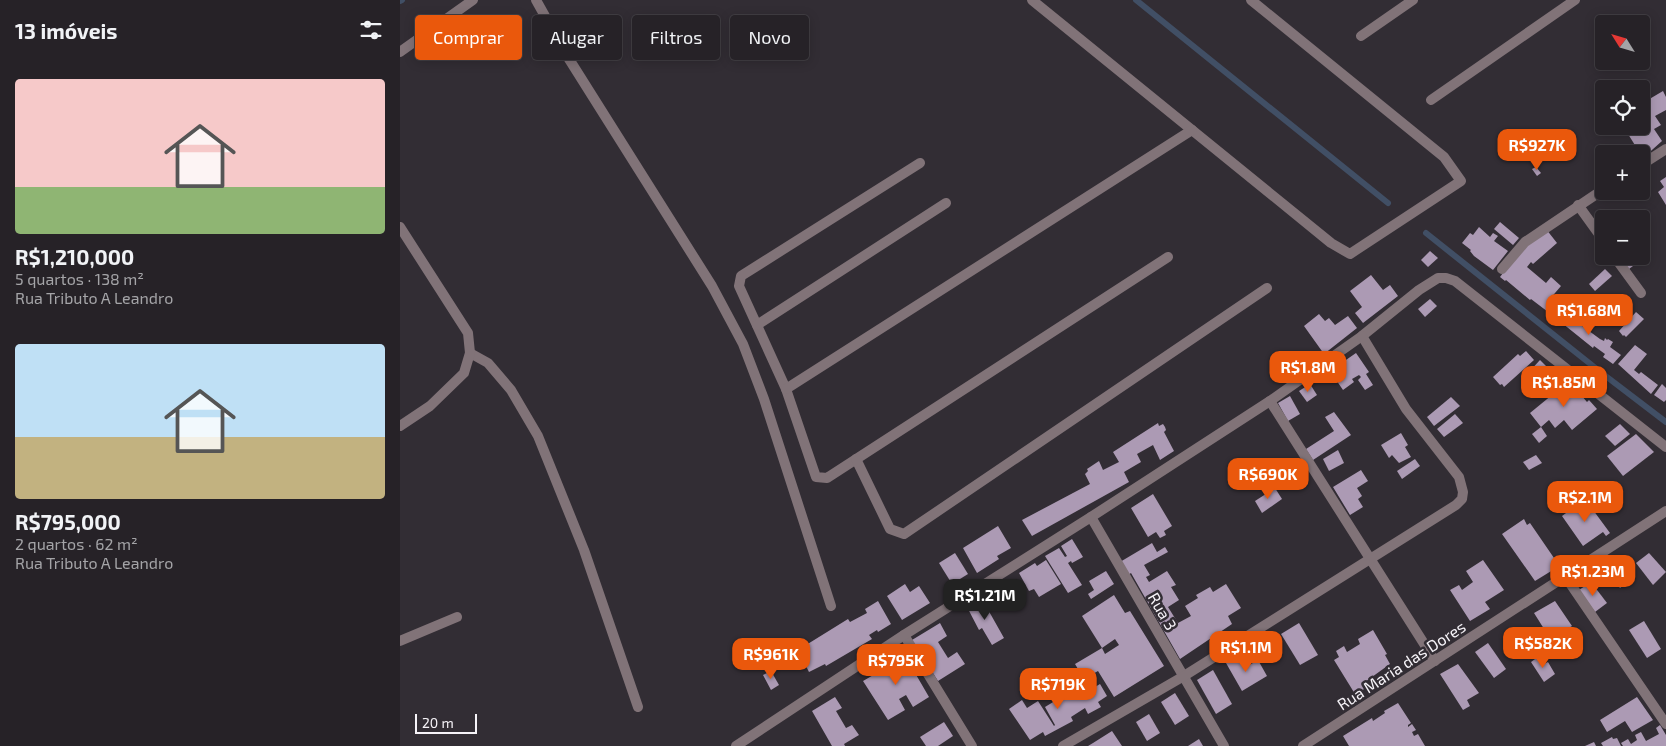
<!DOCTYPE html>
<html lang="pt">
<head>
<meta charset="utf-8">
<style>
  :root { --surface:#262227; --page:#322f33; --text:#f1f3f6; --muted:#a4a4a7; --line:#423f44; --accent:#ea580c }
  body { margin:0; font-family:"Exo 2",sans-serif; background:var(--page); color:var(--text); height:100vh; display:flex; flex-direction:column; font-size:19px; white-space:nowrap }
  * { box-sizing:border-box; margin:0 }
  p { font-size:16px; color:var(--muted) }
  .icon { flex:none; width:28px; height:28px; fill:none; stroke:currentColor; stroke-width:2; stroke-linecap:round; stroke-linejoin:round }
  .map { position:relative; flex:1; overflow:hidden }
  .side { display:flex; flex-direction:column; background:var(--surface); width:400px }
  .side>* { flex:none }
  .banner { position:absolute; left:15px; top:15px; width:475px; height:45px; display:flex; gap:10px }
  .needle { width:32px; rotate:307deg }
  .tools { position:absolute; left:1195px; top:15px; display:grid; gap:10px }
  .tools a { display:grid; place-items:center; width:55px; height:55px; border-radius:5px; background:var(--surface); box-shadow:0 2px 12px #0003,0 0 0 1px var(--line); font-size:25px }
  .scale { position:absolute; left:15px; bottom:12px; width:62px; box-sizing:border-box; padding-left:5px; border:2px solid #f6f3f8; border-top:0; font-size:14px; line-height:18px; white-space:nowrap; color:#f6f3f8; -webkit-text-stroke:4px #322d34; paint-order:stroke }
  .price { position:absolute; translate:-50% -42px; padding:0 11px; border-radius:10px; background:var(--accent); color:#fff; font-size:16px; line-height:32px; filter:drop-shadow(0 1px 2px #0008) }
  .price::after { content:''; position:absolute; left:50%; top:30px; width:15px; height:11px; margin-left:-8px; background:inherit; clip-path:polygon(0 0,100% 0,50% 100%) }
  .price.current { background:#222; color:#fff }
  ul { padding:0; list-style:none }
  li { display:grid; align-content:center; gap:10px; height:265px; padding:0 15px }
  li span { display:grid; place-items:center; height:155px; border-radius:5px; color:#555 }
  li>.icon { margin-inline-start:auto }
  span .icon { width:90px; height:90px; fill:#fffc; stroke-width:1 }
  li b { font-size:21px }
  h2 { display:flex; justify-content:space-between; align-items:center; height:60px; padding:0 15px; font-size:21px }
  .pill { padding:0 18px; border-radius:5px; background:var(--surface); box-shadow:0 2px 12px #0003,0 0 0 1px var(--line); font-size:18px; line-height:45px }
  .pill.current { background:var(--accent); color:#fff }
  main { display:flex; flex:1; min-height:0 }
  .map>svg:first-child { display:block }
</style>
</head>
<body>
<main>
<section class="side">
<h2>13 imóveis<svg class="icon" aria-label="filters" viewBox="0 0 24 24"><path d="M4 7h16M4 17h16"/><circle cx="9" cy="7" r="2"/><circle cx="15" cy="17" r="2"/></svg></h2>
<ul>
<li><span style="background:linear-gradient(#f6c9c9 70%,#8fb573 0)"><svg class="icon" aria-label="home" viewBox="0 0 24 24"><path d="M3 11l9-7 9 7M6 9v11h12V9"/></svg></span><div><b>R$1,210,000</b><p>5 quartos · 138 m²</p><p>Rua Tributo A Leandro</p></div></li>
<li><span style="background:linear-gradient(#bfe0f5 60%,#c2b280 0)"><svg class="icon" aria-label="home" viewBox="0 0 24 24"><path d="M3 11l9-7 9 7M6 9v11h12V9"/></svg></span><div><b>R$795,000</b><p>2 quartos · 62 m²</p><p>Rua Tributo A Leandro</p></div></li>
</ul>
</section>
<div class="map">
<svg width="1266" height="746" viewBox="0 0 1266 746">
  <rect width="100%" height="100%" fill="#322d34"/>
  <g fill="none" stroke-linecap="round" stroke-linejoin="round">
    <g stroke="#414f65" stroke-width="6">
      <path d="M736 0 988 203"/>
      <path d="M0 1 2 0"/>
      <path d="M1026 233 1203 374 1266 422"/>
    </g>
  </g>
  <g fill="#ac9ab4">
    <path d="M1263 91 1266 97V110L1255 116 1261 125 1254 129 1262 141 1243 158 1228 134 1232 131 1230 129 1234 126 1237 128 1246 122 1241 114V104Z"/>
    <path d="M1136 167 1141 173 1137 176 1132 169Z"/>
    <path d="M1266 177V205L1258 192 1264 187 1260 181Z"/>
    <path d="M1100 222 1119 238 1113 245 1094 229Z"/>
    <path d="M1079 227 1090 237 1093 233 1098 236 1094 241 1108 251 1093 270 1074 256 1070 251 1071 250 1062 243 1070 233 1073 235Z"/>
    <path d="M1146 229 1157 243 1133 264 1131 262 1127 267 1146 283 1151 277 1161 286 1149 300 1154 304 1157 301 1165 307 1156 318 1131 299 1130 300 1106 280 1105 281 1100 277 1120 250Z"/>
    <path d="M1030 251 1038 258 1028 267 1021 260Z"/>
    <path d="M1228 256H1238L1241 260 1229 269 1222 260Z"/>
    <path d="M1205 269 1212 276 1195 291 1189 284Z"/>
    <path d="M971 275 983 290 990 285 998 296 963 323 955 313 962 307 950 291Z"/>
    <path d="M1030 299 1037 306 1025 317 1018 309Z"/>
    <path d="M1191 300 1206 313 1194 327 1178 314Z"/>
    <path d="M1166 308 1177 316 1174 320 1200 339 1204 341 1205 338 1207 340 1208 339 1213 342 1210 347 1221 355 1213 364 1203 357 1205 354 1194 346 1193 348 1157 319Z"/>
    <path d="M1236 312 1244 319 1226 337 1224 335 1223 336 1219 331Z"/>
    <path d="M919 314 925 321 929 318 935 325 948 316 957 328 924 354 904 326Z"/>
    <path d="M1235 345 1247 354 1234 370 1239 374 1241 372 1258 385 1251 394 1218 364Z"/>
    <path d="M1126 351 1134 360 1104 387 1102 384 1100 385 1093 377 1118 354 1120 356Z"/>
    <path d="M956 353 969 372 966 374 973 385 965 390 958 380 961 377 959 375 952 379 954 382 943 390 930 371Z"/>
    <path d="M1140 360 1147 367 1135 380 1128 373Z"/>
    <path d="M1169 381 1187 402 1189 400 1197 409 1172 430 1164 420 1155 428 1149 420 1141 427 1130 413Z"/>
    <path d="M910 384 917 395 907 402 899 391Z"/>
    <path d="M1262 384 1266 388V400L1264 402 1254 395Z"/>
    <path d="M890 396 900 414 888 421 878 403Z"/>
    <path d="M1051 397 1060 406 1034 426 1027 417Z"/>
    <path d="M934 412 951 435 913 460 906 449 934 431 925 417Z"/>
    <path d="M1055 414 1063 423 1044 437 1037 429Z"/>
    <path d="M758 423 759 426 763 424 765 427 766 430 764 432 774 451 760 460 753 445 737 454 741 462 724 472 729 482 632 536 622 520 690 484 685 474 688 471 687 469 699 461 703 470 719 462 713 452Z"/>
    <path d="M1220 424 1230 434 1215 446 1205 436Z"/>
    <path d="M1141 427 1147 436 1139 443 1132 434Z"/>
    <path d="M1001 433 1008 445 1005 447 1011 457 999 463 992 455 989 458 981 445Z"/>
    <path d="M1236 434 1254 452 1223 476 1207 456Z"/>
    <path d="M938 450 944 463 929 471 923 459Z"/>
    <path d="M1136 455 1142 463 1129 470 1123 462Z"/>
    <path d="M1015 459 1020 466 1002 479 997 471Z"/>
    <path d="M961 470 968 481 957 488 962 496 958 499 963 507 950 515 933 487Z"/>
    <path d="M875 488 882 499 862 513 855 501Z"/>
    <path d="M753 494 772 526 764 531 766 535 760 538 756 532 748 537 731 508Z"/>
    <path d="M1185 499 1210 533 1206 536 1203 532 1183 546 1162 516Z"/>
    <path d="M1124 519 1127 525 1130 523 1154 558 1155 557 1161 565 1135 581 1102 534Z"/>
    <path d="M598 526 611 548 597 556 599 559 577 573 563 548Z"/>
    <path d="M672 539 683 557 672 563 671 561 668 563 682 585 668 593 645 556 659 548 665 557 667 556 661 546Z"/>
    <path d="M752 543 757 552 765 547 768 552 744 565 750 575 746 577 749 582 767 571 776 585 771 587 779 600 768 607 778 623 791 616 785 606 798 598 796 595 810 587 813 592 826 584 841 608 828 616 832 624 780 659 731 573 728 575 720 562Z"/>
    <path d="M555 553 568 574 552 584 539 563Z"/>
    <path d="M1249 553 1266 572 1253 585 1236 563Z"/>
    <path d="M646 560 661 584 639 597 634 589 629 591 619 573 635 563 637 566Z"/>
    <path d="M1083 560 1104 590 1085 602 1090 609 1070 621 1050 590 1059 585 1062 590 1073 582 1066 571Z"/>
    <path d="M1220 567 1229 581 1220 588 1210 575Z"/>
    <path d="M706 571 714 584 691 599 688 594 694 590 689 581Z"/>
    <path d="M1191 582 1207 603 1195 612 1179 590Z"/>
    <path d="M505 584 510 592 519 586 530 603 502 620 487 596Z"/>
    <path d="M602 585 611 601 601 606 592 591Z"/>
    <path d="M714 595 725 613 730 611 764 666 714 697 698 671 684 679 675 664 702 648 705 654 719 645 715 639 702 648 682 616Z"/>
    <path d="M582 599 604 638 592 645 582 628 579 630 567 607Z"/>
    <path d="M478 601 491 624 478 632 477 630 469 635 472 639 426 666 425 664 409 672 398 650 448 619 450 622 467 613 465 609Z"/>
    <path d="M1155 601 1172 626 1161 633 1162 635 1158 638 1157 636 1151 640 1134 613Z"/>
    <path d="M1244 621 1261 649 1247 658 1229 630Z"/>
    <path d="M540 623 547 636 538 642 548 658 557 652 565 664 538 681 512 640Z"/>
    <path d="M899 623 918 655 900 665 881 634Z"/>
    <path d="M1124 629 1133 643 1124 650 1115 635Z"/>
    <path d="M973 630 987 654 985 655 990 664 965 682 968 687 955 694 934 660 939 657 936 651 944 646 947 652 960 644 958 639Z"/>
    <path d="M1088 643 1106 669 1094 678 1075 652Z"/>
    <path d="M496 653 504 654 529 697 513 707 506 695 499 699 505 710 488 720 463 681 489 666 485 660Z"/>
    <path d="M839 655 846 667 858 660 867 676 842 691 826 663Z"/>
    <path d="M1139 656 1144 664 1148 662 1155 674 1144 682 1131 662Z"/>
    <path d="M1058 664 1079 693 1067 700 1070 706 1063 710 1040 674Z"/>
    <path d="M813 670 832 704 816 714 797 680Z"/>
    <path d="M371 671 379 685 371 690 363 675Z"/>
    <path d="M683 678 690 690 700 684 707 696 698 702 701 707 688 714 685 708 671 717 673 721 645 736 643 732 630 740 609 709 622 700 627 708 638 701 654 726 655 725 645 707 658 699 662 702 661 701 665 699 659 690 666 686 672 694 675 692 671 686Z"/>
    <path d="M775 693 789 716 775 725 761 702Z"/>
    <path d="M435 697 442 708 436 711 446 728 452 725 459 735 444 744 445 746H432L412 711Z"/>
    <path d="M1237 697 1253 720 1232 732 1225 721 1207 732 1200 720Z"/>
    <path d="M998 703 1011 723 1008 725V727L1012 724 1016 730 1012 732 1014 736 1018 734 1025 746H949L943 736 972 718 973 721 985 713 984 711Z"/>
    <path d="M749 714 760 733 747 741 736 722Z"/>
    <path d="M544 722 553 736 538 746H526L520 737Z"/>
    <path d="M1260 725 1266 735V746H1223L1221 743 1228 739 1231 744 1237 740 1235 735 1241 732 1246 741 1259 734 1256 728Z"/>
    <path d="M712 731 722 746H688L693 743Z"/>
    <path d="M1212 737 1213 739 1217 738 1221 746H1203L1201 743Z"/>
    <path d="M799 739 803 746H788Z"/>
    <path d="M1194 742 1196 746H1185Z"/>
  </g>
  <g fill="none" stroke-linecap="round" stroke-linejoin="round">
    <g stroke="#817378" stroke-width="10">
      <path d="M70 353 88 363 111 390 138 436 184 550 238 707"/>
      <path d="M0 641 57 617"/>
    </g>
    <g stroke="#817378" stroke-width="10">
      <path d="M136 0 169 59 312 286 343 344 364 399 431 606"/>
      <path d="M632 0 931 243 950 254 1061 181 1044 157 851 0"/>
      <path d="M961 36 1013 0"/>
      <path d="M0 52 73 0"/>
      <path d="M1031 100 1175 0"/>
      <path d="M520 163 341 276 339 286 386 389 416 477 427 478 768 257"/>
      <path d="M1241 165 1266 149"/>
      <path d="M1178 205 1204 241"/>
      <path d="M0 227 68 333 70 353 64 373 30 406 0 426"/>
      <path d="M1214 256 1241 293"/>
      <path d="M1102 269 1125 242 1204 189"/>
      <path d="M357 325 546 203"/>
      <path d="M386 389 792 130"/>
      <path d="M870 401 1035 661"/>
      <path d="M456 459 490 529 504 534 867 288"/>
      <path d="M691 517 824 746"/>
      <path d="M1165 576 1266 724"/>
      <path d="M504 635 572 746"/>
      <path d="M336 746 504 635 691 517 870 401 962 336 1019 290 1038 278H1046L1055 281 1266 447"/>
      <path d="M663 746 784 676 1056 505 1062 499 1063 492 1059 477 1006 409 962 336"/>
      <path d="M903 746 1266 511"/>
    </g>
  </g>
  <g text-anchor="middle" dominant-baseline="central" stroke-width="5" stroke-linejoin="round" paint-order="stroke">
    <g font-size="16" fill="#f6f3f8" stroke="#322d34">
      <text transform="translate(763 611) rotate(60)">Rua 3</text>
      <text transform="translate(1001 665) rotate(-33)">Rua Maria das Dores</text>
    </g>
  </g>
</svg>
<div class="tools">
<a><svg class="needle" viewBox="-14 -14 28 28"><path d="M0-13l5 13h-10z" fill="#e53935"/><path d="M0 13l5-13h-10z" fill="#a4a4a7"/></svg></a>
<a><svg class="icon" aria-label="locate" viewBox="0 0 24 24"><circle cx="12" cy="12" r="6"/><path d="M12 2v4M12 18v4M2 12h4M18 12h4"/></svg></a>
<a>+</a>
<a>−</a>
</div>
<div class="scale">20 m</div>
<b class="price" style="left:1137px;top:171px">R$927K</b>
<b class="price" style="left:1189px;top:336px">R$1.68M</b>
<b class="price" style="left:908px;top:393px">R$1.8M</b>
<b class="price" style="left:1164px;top:408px">R$1.85M</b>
<b class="price" style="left:868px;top:500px">R$690K</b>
<b class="price" style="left:1185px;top:523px">R$2.1M</b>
<b class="price" style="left:1193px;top:597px">R$1.23M</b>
<b class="price current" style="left:585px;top:621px">R$1.21M</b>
<b class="price" style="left:1143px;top:669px">R$582K</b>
<b class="price" style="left:846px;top:673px">R$1.1M</b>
<b class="price" style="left:371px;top:680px">R$961K</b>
<b class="price" style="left:496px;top:686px">R$795K</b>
<b class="price" style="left:658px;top:710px">R$719K</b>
<div class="banner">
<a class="pill current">Comprar</a>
<a class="pill">Alugar</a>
<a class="pill">Filtros</a>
<a class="pill">Novo</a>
</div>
</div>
</main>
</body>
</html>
